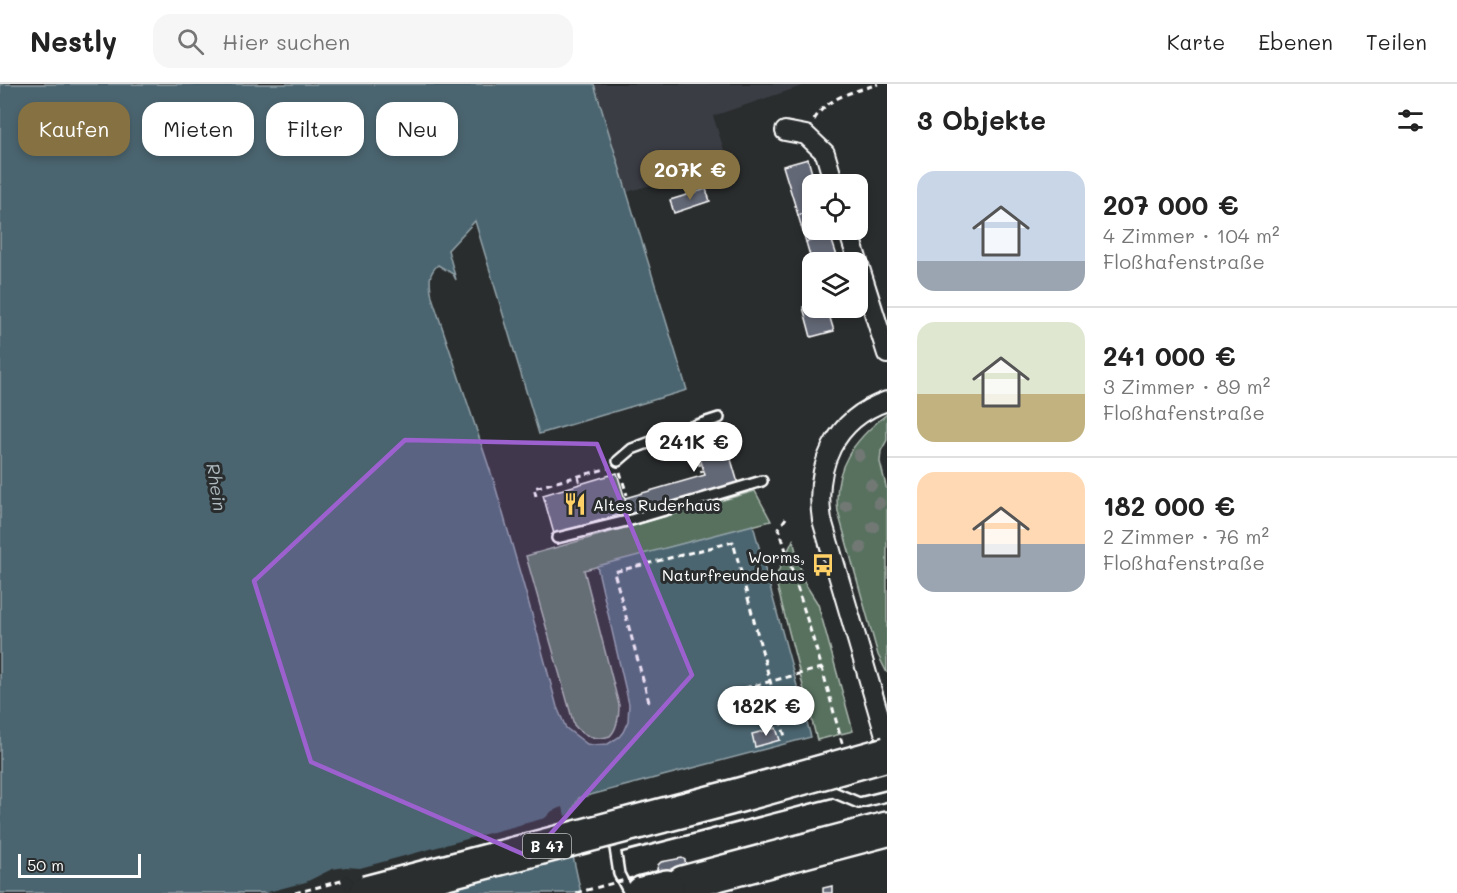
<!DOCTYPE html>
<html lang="de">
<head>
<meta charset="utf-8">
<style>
  :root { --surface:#fff; --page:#f6f6f6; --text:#222; --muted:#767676; --line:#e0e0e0; --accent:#857141 }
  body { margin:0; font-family:Mali,sans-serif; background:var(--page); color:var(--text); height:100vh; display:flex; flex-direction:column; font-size:22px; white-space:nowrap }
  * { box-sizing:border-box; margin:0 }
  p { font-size:20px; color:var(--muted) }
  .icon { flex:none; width:33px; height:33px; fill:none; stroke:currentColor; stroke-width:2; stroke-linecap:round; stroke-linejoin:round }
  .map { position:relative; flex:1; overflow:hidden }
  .sheet { display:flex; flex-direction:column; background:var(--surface); width:570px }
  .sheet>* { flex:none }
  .banner { position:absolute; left:18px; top:18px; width:570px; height:54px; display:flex; gap:12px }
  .tools { position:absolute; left:802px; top:90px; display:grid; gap:12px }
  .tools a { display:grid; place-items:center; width:66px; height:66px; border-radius:12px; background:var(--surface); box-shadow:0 3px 9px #0003; font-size:30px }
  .scale { position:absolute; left:18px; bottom:15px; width:123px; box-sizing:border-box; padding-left:6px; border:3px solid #fff; border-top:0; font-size:16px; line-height:21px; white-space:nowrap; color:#fff; -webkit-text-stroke:4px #2a2d2e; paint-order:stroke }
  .price { position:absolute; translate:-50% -51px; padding:0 14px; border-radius:21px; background:#fff; color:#222; font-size:20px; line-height:39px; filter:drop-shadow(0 2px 3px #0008) }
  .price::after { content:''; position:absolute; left:50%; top:36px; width:18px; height:14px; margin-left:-9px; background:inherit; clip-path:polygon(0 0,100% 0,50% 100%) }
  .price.active { background:var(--accent); color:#fff }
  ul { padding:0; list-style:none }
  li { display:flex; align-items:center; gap:18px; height:150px; padding:0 30px }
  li+li { border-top:2px solid var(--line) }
  li span { display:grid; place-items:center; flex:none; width:168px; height:120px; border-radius:18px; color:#555 }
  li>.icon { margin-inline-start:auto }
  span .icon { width:72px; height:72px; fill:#fffc; stroke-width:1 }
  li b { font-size:26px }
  h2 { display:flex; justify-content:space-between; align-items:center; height:72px; padding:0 30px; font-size:26px }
  .chip { padding:0 21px; border-radius:18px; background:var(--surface); box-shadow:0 3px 9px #0003; font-size:21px; line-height:54px }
  .chip.active { background:var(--accent); color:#fff }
  header { display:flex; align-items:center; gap:36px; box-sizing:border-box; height:84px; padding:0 30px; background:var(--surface); border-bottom:2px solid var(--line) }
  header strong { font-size:28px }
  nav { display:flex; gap:33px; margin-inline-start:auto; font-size:21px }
  .search { width:420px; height:54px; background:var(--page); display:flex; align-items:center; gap:15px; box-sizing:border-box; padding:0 21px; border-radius:18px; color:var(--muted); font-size:22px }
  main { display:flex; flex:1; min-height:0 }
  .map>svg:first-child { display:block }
</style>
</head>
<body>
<header>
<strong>Nestly</strong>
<div class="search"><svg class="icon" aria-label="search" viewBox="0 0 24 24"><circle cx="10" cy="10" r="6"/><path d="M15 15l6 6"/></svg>Hier suchen</div>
<nav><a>Karte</a><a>Ebenen</a><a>Teilen</a></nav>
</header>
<main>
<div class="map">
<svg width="887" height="809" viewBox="0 0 887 809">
  <rect width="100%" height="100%" fill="#2a2d2e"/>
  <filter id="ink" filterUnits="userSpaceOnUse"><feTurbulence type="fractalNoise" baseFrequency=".0167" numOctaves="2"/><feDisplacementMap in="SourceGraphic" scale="12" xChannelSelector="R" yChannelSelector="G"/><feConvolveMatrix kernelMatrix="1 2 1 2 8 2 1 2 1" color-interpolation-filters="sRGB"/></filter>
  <g filter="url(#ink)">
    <path fill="#3b3e44" d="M594 0H808L713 32 728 78 627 108Z"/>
    <g fill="#58715f" stroke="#acb8af" stroke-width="1.5">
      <path d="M887 330V356L881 367 880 378 887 406V589L878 571 838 428C832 384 854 356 887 330Z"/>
      <path d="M755 407 771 437 584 486 619 621C619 632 618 644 610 652 596 657 583 652 574 641L526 472Z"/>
      <path d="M793 456 804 498 818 520 853 647 817 656 775 494Z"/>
    </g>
    <path fill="#4b6570" stroke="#93a3a9" stroke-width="1.5" d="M0 0H594L687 306 539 350 475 137 448 166 456 196 453 190 438 181C427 190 430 200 432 213L494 398 537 548 557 623 566 644 587 660 593 661 608 660 619 653 623 648 628 637 629 620 597 482 753 441 811 653 579 714 570 731 571 763 581 809H358L354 794 345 787 341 793 343 809H0Z"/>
    <path fill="#2a2d2e" d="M563 723 565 732 574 729 573 738 355 809 352 795 346 791 343 797 346 809H264L306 798 332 785 346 783 360 784 545 734 552 727Z"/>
    <g fill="#636776" stroke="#fff" stroke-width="1.5">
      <path d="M808 75 815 100H813V127L798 131 783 82Z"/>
      <path d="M706 105 710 117 674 129 670 116Z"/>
      <path d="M813 127V146H829L830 151 806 158 798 131Z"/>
      <path d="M830 151 839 178H813V182L806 158Z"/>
      <path d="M813 220V224H827L834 247 811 253 803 223Z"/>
      <path d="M720 338 738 399 629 431 625 414 705 391 692 346Z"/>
      <path d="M617 389 629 428 554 450 543 411Z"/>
      <path d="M776 644 780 656 755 663 752 650Z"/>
      <path d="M682 774 685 776 686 781 669 809 657 785 658 781 661 778Z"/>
      <path d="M832 802V809H823V804Z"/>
    </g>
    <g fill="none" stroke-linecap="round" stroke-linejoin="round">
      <g stroke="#fff" stroke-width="14">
        <g id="lane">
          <path d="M618 377 632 365 688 344 719 334"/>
          <path d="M557 454 631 436 762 397"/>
          <path d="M629 809 619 790 615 764 833 708 859 719 887 712"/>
        </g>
      </g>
      <g stroke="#fff" stroke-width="22">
        <g id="street">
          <path d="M785 47 806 51 825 69 834 100"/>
          <path d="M848 146 887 270"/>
          <path d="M887 317C834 335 814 383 822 436L887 658"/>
        </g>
      </g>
      <g stroke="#fff" stroke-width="38">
        <g id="highway">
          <path d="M683 799 887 745"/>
          <path d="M643 809 667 803"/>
        </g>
      </g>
      <g stroke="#fff" stroke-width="3" stroke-dasharray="6 4.5" stroke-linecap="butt">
        <path d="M814 36C828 12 854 8 878 0"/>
        <path d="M692 356 702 389"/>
        <path d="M620 388 627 411"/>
        <path d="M578 392 580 400"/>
        <path d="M536 412 534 404 609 384"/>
        <path d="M786 434 779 444 822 584 842 659"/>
        <path d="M745 604 822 584"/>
        <path d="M649 618 614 488 733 458 785 653"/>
      </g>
      <use href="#lane" stroke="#2a2d2e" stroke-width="9"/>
      <use href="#street" stroke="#2a2d2e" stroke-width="18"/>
      <use href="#highway" stroke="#2a2d2e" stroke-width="33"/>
      <g stroke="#fff" stroke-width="38" stroke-linecap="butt">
        <path id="highway-bridge" d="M366 809 729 714 887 670"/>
      </g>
      <g stroke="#fff" stroke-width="3" stroke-dasharray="6 4.5" stroke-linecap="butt">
        <path d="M295 809 345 796"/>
        <path d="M576 809 640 792 658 786"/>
      </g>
      <use href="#highway-bridge" stroke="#2a2d2e" stroke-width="33"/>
    </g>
    <g fill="#727975">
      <circle cx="859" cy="371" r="6"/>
      <circle cx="871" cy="401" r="6"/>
      <circle cx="879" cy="419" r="6"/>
      <circle cx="846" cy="422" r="6"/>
      <circle cx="873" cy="443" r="6"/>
      <circle cx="861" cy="464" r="6"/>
    </g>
  </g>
  <path fill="#9c61cf" fill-opacity="0.2" stroke="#9c61cf" stroke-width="4.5" stroke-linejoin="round" d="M405 356 597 360 692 591 530 773 311 678 254 497Z"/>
  <defs>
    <g id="restaurant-bare" transform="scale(1.8)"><path d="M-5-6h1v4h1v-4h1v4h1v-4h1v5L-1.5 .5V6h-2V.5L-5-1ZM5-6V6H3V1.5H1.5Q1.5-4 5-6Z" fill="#ffd166" stroke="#2a2d2e" stroke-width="2.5" paint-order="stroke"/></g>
    <g id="bus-bare" transform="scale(1.8)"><path d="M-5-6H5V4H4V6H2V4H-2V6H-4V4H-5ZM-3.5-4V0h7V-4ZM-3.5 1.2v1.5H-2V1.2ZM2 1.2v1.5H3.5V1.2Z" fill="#ffd166" stroke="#2a2d2e" stroke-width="2.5" paint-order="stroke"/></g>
  </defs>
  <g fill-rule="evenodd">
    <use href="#restaurant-bare" x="575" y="420"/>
    <use href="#bus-bare" x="823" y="481"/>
  </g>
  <g text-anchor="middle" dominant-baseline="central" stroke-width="6" stroke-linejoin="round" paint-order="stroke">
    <rect fill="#2a2d2e" stroke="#bfc0c0" stroke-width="1.5" x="523" y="750" width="48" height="24" rx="4.5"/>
    <g font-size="15" font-weight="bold" fill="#fff">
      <text x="547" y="762">B 47</text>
    </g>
    <g font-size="16" fill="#fff" stroke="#2a2d2e" text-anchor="start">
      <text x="593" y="420">Altes Ruderhaus</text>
      <text x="805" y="472" text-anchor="end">Worms,<tspan x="805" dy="18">Naturfreundehaus</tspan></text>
    </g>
    <g font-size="18" font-style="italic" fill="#aebabf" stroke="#2a2d2e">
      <text transform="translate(217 403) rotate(81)">Rhein</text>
    </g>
  </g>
</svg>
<div class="tools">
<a><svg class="icon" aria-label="locate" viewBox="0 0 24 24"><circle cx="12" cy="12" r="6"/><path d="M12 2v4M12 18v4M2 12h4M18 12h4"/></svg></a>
<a><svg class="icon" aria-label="layers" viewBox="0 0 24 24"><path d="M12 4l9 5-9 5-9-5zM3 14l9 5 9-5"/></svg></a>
</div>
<div class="scale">50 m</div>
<b class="price active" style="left:690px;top:117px">207K €</b>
<b class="price" style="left:694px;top:389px">241K €</b>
<b class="price" style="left:766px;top:653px">182K €</b>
<div class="banner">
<a class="chip active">Kaufen</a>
<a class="chip">Mieten</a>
<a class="chip">Filter</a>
<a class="chip">Neu</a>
</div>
</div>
<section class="sheet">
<h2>3 Objekte<svg class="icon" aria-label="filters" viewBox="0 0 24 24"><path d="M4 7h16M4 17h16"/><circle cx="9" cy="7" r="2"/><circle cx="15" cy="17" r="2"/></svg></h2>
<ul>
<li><span style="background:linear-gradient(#c9d6e8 75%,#9aa5b1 0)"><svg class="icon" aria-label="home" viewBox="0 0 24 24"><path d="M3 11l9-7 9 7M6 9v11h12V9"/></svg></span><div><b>207 000 €</b><p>4 Zimmer · 104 m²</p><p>Floßhafenstraße</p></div></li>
<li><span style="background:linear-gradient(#dfe7d0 60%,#c2b280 0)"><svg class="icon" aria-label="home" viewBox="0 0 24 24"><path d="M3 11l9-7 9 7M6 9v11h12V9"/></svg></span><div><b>241 000 €</b><p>3 Zimmer · 89 m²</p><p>Floßhafenstraße</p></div></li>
<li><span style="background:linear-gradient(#ffd9b3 60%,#9aa5b1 0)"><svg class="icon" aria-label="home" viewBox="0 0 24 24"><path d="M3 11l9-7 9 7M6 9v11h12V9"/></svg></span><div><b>182 000 €</b><p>2 Zimmer · 76 m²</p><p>Floßhafenstraße</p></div></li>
</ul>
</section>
</main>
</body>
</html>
